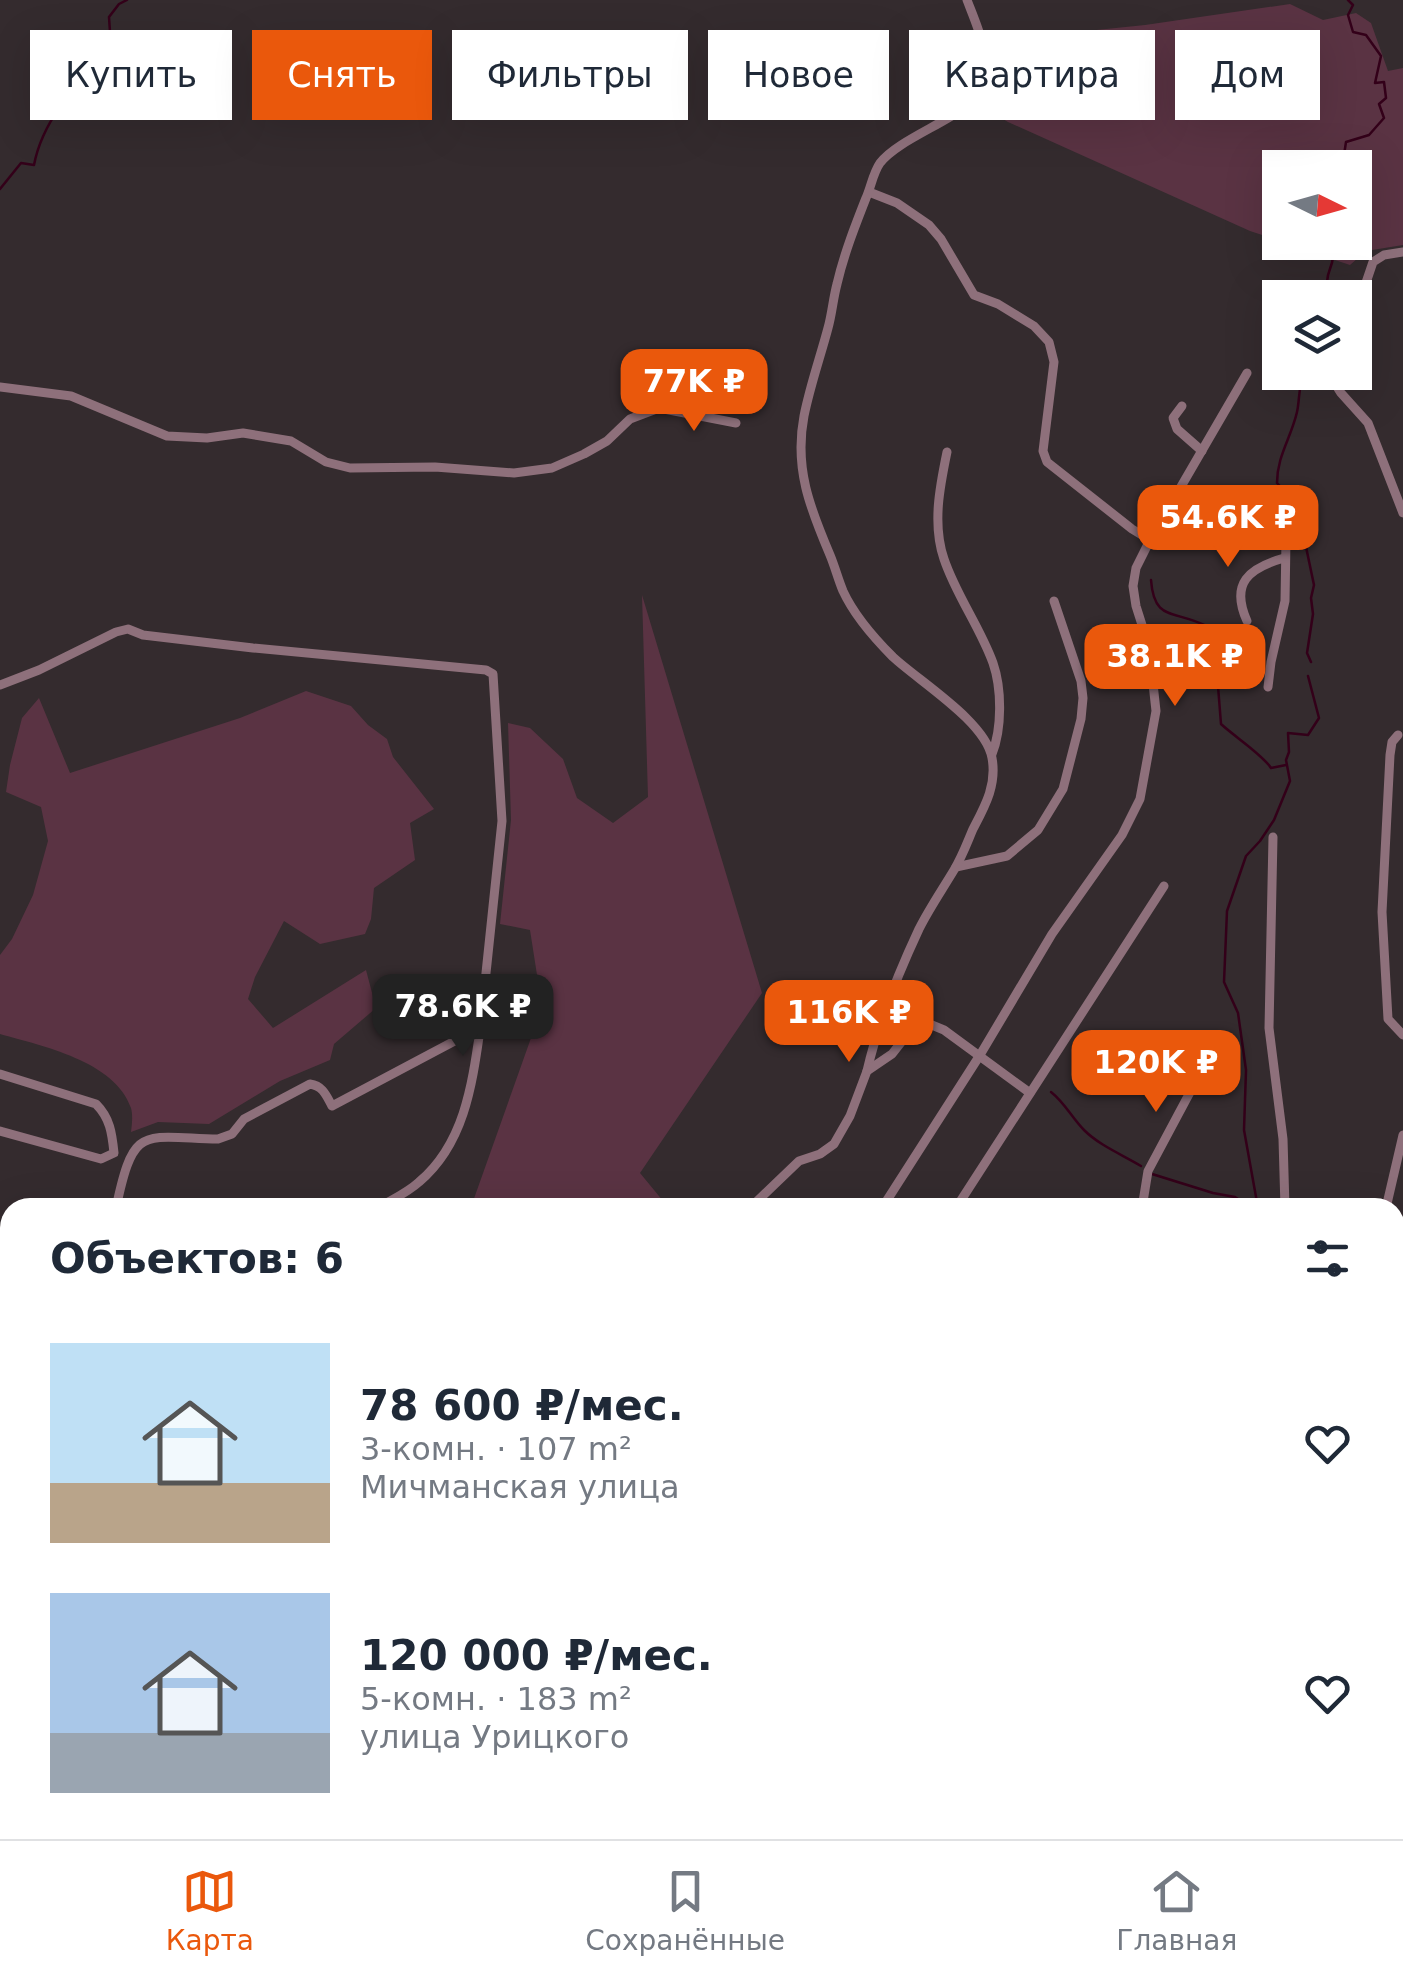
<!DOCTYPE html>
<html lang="ru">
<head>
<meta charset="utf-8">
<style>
  :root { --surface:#fff; --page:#f6f6f7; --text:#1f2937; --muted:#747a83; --line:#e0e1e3; --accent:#ea580c }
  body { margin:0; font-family:"DejaVu Sans",sans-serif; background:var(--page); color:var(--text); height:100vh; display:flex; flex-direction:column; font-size:38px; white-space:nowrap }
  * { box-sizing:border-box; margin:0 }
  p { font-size:32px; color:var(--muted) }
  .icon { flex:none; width:55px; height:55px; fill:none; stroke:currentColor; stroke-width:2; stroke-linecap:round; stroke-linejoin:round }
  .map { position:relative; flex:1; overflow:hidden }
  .sheet { position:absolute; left:0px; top:1198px; width:1405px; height:642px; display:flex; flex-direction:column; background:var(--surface); border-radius:30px 30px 0 0; box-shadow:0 10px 40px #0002 }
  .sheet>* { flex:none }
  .guide { position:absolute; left:30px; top:30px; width:1345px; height:90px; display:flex; gap:20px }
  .needle { width:65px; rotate:95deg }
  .buttons { position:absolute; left:1262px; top:150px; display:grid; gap:20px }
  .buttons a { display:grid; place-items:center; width:110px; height:110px; border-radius:0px; background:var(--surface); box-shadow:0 10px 40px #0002; font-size:50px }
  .price { position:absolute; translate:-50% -85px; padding:0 22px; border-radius:20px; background:var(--accent); color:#fff; font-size:32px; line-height:65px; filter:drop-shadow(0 2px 5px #0008) }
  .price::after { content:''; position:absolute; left:50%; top:60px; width:30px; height:22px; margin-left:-15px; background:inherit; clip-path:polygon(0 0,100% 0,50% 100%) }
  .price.active { background:#222; color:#fff }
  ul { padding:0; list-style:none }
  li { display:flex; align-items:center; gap:30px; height:250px; padding:0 50px }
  li span { display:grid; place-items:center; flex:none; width:280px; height:200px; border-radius:0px; color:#555 }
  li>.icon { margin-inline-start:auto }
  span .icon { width:120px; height:120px; fill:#fffc; stroke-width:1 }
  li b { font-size:42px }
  h2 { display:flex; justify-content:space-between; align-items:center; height:120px; padding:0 50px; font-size:42px }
  .tag { padding:0 35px; border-radius:0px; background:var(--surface); box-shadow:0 10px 40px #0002; font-size:35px; line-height:90px }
  .tag.active { background:var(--accent); color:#fff }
  .menu { display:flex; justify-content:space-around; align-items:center; height:140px; border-top:2px solid var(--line); background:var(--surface); font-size:28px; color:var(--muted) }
  .menu a { display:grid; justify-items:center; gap:5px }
  .menu .active { color:var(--accent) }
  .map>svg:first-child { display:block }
</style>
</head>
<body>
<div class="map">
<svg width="1403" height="1839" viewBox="0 0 1403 1839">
  <rect width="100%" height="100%" fill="#342b2e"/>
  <g fill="#5a3343">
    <path d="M1290 4 1323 20 1356 13 1371 23 1388 71 1403 68V245L1366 251 1350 265 1284 243 1355 242V168H1280V241L1250 231 1008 122 973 101 988 68 1008 39 1145 25Z"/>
    <path d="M642 595 762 993 640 1173 668 1207H471L542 1007 530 930 500 924 511 820 508 723 530 728 563 759 577 798 613 823 648 797Z"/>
    <path d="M306 691 351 706 368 725 387 739 393 757 434 809 410 823 415 860 374 888 371 919 365 934 320 944 284 921 255 977 248 999 273 1028 366 970 376 1008 334 1044 330 1060 280 1081 209 1124 158 1122 131 1132C132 1124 133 1115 131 1108 115 1061 42 1046 0 1034V955L12 939 33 895 48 841 41 807 6 792 10 765 22 718 39 698 70 773 240 718Z"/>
    <path d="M10 1576V1620L0 1648V1603Z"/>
  </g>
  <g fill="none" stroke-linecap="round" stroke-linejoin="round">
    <g stroke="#330019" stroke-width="2.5">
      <path d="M1333 168 1332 164 1344 155 1346 142 1369 135 1384 118 1379 104 1386 98 1384 82 1375 83 1381 56 1366 35 1353 32 1348 15 1353 5 1348 0"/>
      <path d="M0 189 21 163 34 165C43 117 80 81 111 47L109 17 119 4 127 0"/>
      <path d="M1329 242C1338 265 1328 264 1327 282 1327 287 1330 292 1331 298"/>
      <path d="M1305 372C1298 385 1300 399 1297 412 1291 438 1277 456 1277 483L1297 504 1314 585 1311 598 1313 614 1307 653 1311 662"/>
      <path d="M1151 580C1154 621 1173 610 1204 625L1203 642 1209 670 1218 686 1221 724C1235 737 1263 755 1271 768L1286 765"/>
      <path d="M1051 1092C1065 1103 1072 1118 1084 1130 1100 1146 1123 1155 1141 1166"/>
      <path d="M1152 1174 1213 1193 1235 1197 1244 1203 1255 1205"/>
      <path d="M1258 1208 1244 1130 1246 1070 1238 1013 1224 982 1227 911 1246 856 1260 841 1274 820 1290 781 1286 760 1289 752 1288 733 1308 735 1319 718 1308 676"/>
      <path d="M1242 1830 1245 1839"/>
    </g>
    <g stroke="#8e707b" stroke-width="9">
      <path d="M869 192 897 203 929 225 941 239 974 295 998 304 1034 326 1049 342 1054 362 1043 451 1047 462 1132 529 1150 540"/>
      <path d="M1355 315 1373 262 1384 255 1403 252"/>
      <path d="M1337 372 1336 385 1341 393 1368 423 1403 513"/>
      <path d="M0 387 71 396 167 436 207 438 243 433 291 441 326 462 350 468 435 467 514 473 552 468 584 454 607 441 630 419 659 408 736 423"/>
      <path d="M1182 406 1173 418 1177 429 1202 451"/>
      <path d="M947 452C940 486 932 524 944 559 956 595 980 627 993 663 1002 689 1002 729 992 754"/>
      <path d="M1261 512 1281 527 1286 540 1285 601 1271 662 1268 687"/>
      <path d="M1247 621C1230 583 1249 568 1284 558"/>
      <path d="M0 685 39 670 116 632 128 629 143 635 253 648 486 670 493 674 502 821 480 1030 464 1036 332 1106C326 1095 323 1086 310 1084L244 1119 232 1134 218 1139C141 1137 134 1124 116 1208"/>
      <path d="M1398 735 1392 742 1390 755 1382 912 1388 1019 1403 1035"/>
      <path d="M1273 837 1269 1028 1283 1139 1285 1208"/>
      <path d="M956 867 1007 856 1038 830 1063 789 1081 719 1083 698 1081 681 1054 601"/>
      <path d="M867 1071C878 1023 898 974 919 929 929 909 942 890 954 870 962 857 967 843 973 829 985 806 997 785 992 758 986 722 920 682 893 657 874 638 854 615 843 591 838 579 835 567 830 555 810 508 794 468 804 416 810 386 820 358 828 328 832 314 833 299 837 284 844 254 855 226 866 198 871 187 873 173 880 163 902 135 971 116 983 87 993 60 977 26 967 0"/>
      <path d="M0 1074 96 1104C110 1118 112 1133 114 1153L101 1159 0 1131"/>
      <path d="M378 1208C391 1200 407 1193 419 1182 464 1144 472 1086 480 1030"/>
      <path d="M750 1208 799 1161 820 1154 834 1144 850 1116 867 1071 892 1054 914 1026 927 1023 944 1030 1030 1093"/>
      <path d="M882 1208 980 1055 1052 934 1122 835 1140 799 1156 711 1149 647 1136 606 1133 586 1136 568 1150 540 1247 373"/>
      <path d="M956 1208 1164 886"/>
      <path d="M1142 1208 1148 1171 1219 1038"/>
      <path d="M1386 1208 1403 1135"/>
      <path d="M1395 1327 1403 1344"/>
      <path d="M1395 1598 1403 1595"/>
      <path d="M1395 1714 1403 1711"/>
      <path d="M0 1736 10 1681"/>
      <path d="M1022 1830 1024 1839"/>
      <path d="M1147 1830 1152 1839"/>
      <path d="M1358 1830 1361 1839"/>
      <path d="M1258 1832 1259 1839"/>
      <path d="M606 1839 609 1830"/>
      <path d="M694 1839 697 1830"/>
      <path d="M915 1839 929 1830"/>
      <path d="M1032 1839 1037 1830"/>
      <path d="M1072 1839 1089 1830"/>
      <path d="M1387 1839 1403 1834"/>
    </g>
    <g stroke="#efb1c8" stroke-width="11">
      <path d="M0 1405 10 1440"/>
      <path d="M0 1509 10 1502"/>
      <path d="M0 1573 10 1514"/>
      <path d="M0 1591 10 1570"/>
      <path d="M946 1830 963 1839"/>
    </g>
  </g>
</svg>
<div class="buttons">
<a><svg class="needle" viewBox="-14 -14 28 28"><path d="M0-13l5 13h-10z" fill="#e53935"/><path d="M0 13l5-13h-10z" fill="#747a83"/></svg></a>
<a><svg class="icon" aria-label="layers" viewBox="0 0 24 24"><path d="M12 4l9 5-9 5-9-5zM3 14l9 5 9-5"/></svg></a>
</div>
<b class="price" style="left:694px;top:434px">77K ₽</b>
<b class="price" style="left:1228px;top:570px">54.6K ₽</b>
<b class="price" style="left:1175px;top:709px">38.1K ₽</b>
<b class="price active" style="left:463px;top:1059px">78.6K ₽</b>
<b class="price" style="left:849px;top:1065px">116K ₽</b>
<b class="price" style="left:1156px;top:1115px">120K ₽</b>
<div class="guide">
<a class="tag">Купить</a>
<a class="tag active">Снять</a>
<a class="tag">Фильтры</a>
<a class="tag">Новое</a>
<a class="tag">Квартира</a>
<a class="tag">Дом</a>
</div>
<section class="sheet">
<h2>Объектов: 6<svg class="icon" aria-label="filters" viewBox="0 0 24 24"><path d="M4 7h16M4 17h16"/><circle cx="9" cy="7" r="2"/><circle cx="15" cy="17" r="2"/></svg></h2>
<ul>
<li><span style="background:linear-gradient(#bfe0f5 70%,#b9a48a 0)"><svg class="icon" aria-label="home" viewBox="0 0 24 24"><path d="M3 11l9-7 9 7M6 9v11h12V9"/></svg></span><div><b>78 600 ₽/мес.</b><p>3-комн. · 107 m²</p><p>Мичманская улица</p></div><svg class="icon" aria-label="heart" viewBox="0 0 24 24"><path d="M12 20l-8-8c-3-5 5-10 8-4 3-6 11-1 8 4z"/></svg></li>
<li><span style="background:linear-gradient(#a9c7e8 70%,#9aa5b1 0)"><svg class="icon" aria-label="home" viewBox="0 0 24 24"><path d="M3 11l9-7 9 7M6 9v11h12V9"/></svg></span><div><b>120 000 ₽/мес.</b><p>5-комн. · 183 m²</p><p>улица Урицкого</p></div><svg class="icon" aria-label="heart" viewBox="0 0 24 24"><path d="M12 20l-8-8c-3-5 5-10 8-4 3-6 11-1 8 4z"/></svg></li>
</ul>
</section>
</div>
<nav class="menu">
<a class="active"><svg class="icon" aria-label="map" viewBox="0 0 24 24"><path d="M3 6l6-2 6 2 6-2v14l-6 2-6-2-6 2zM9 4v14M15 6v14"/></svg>Карта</a>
<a><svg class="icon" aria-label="saved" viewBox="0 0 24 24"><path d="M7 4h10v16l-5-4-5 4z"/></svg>Сохранённые</a>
<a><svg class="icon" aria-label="home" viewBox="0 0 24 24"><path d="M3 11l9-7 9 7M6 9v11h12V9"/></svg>Главная</a>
</nav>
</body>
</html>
